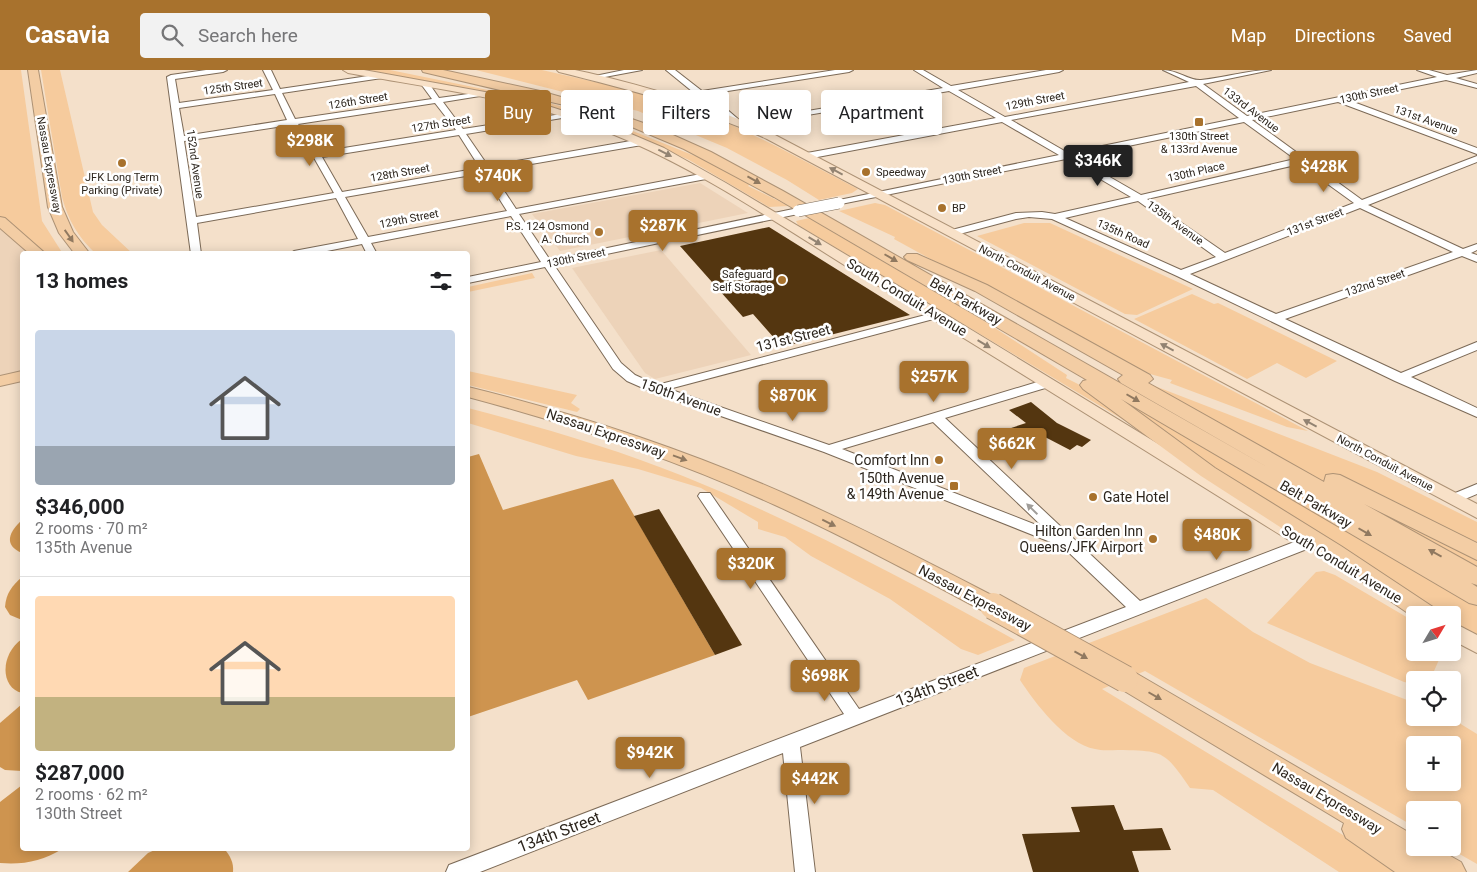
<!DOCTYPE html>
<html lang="en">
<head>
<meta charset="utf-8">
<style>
  :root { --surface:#fff; --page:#f2f2f2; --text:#202124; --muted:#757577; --line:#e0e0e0; --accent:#a8722d }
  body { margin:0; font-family:Roboto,sans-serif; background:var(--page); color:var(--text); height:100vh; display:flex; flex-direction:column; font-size:19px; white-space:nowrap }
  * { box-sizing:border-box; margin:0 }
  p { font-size:16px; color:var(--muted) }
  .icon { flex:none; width:28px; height:28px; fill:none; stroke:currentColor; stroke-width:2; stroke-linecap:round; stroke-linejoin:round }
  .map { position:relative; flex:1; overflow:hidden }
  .panel { position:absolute; left:20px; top:181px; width:450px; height:600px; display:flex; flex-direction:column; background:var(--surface); border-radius:5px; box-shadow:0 2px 12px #0003 }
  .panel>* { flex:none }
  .banner { position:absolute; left:485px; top:20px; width:475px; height:45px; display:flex; gap:10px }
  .needle { width:32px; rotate:52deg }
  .buttons { position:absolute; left:1406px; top:536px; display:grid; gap:10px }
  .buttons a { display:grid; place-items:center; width:55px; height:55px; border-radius:5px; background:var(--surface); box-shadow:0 2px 12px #0003; font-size:25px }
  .price { position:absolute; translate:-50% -42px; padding:0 11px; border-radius:5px; background:var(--accent); color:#fff; font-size:16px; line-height:32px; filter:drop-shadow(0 1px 2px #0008) }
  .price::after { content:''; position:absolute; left:50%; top:30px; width:15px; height:11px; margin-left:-8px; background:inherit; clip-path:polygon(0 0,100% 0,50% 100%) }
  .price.on { background:#222; color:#fff }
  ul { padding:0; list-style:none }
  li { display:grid; align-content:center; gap:10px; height:265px; padding:0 15px }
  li+li { border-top:1px solid var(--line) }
  li span { display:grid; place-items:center; height:155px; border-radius:5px; color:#555 }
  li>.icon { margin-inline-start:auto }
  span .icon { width:90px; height:90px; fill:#fffc; stroke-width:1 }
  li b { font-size:21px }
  h2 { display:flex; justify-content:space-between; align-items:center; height:60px; padding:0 15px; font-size:21px }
  .chip { padding:0 18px; border-radius:5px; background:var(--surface); box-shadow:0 2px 12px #0003; font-size:18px; line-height:45px }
  .chip.on { background:var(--accent); color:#fff }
  header { display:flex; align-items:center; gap:30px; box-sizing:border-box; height:70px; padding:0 25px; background:var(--accent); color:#fff }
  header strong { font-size:24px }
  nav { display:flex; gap:28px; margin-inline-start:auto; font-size:18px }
  .search { width:350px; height:45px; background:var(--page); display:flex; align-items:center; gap:12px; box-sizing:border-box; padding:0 18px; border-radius:5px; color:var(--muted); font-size:19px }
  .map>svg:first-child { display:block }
</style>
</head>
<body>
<header>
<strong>Casavia</strong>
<div class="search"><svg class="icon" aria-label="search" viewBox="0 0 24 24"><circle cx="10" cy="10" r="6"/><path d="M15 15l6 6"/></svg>Search here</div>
<nav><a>Map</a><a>Directions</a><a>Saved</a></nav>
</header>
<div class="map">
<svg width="1477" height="802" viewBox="0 0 1477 802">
  <rect width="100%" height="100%" fill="#f4e0ca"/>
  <g fill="#edd3b9">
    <path d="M700 113 748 143 560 181 532 144Z"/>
    <path d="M0 158 32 184H22V303L0 307Z"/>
    <path d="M661 180 751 285 655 309 645 303 572 198Z"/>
  </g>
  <g fill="#f6cb9d" fill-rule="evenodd">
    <path d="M0 0H21L42 151 63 184H44L0 148Z"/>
    <path d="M41 0H60L93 142 102 155 133 184H96C78 167 68 150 62 127Z"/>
    <path d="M359 0H390L542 31 593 45 705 90 750 114 748 116 789 136 769 137 689 90 620 59 589 48 539 34 500 25Z"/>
    <path d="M476 0H542L639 22 732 55 776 76 858 119 852 123 819 130 787 110 727 78 638 41Z"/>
    <path d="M875 133 885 135 1308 361 1287 357 1170 313 1172 310 1150 304 1045 252 894 169 895 167 839 141Z"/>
    <path d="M809 148 981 249 1067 305 1066 308 1078 314 1152 367 798 155 796 151Z"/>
    <path d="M1024 153H1050L1193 219 1137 245 1125 244 977 166Z"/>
    <path d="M532 203 535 208 468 222V217Z"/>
    <path d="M1192 224 1214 234 1218 233 1337 291 1306 308 1277 293 1247 309 1134 249Z"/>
    <path d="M468 301 577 325 571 333 580 339 577 342 468 315Z"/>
    <path d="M1147 313 1377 402 1477 452V498Z"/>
    <path d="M468 338C540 357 613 378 683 406 797 452 907 510 1015 570L978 585 961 579 890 529 811 486 785 467 758 459V452L701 418 638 399 576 386 468 353Z"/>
    <path d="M1131 338 1138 339 1477 536V567L1453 551 1452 545H1443L1215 401Z"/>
    <path d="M1324 501 1335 505 1415 552V582L1442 583 1430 610H1415V614L1404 612 1267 553 1316 502Z"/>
    <path d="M1206 528 1253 562 1310 593 1415 633V648H1451L1477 664V794L1449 778H1452V740H1415V757L1145 601 1102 619 1404 802H1339L1213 720 1190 718C1164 680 1163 681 1118 680 1111 680 1102 681 1095 679 1066 674 1035 633 1020 610L1024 598ZM1415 675H1452V712H1415Z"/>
  </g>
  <g fill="#ce944f">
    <path d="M479 384 503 440 613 409 715 585 588 630 577 610 468 647V387Z"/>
    <path d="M22 450V483C3 475 9 462 22 450Z"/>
    <path d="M22 507V550L10 545 5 537C6 523 12 516 22 507Z"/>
    <path d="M22 569V623C0 618 0 584 22 569Z"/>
    <path d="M22 634V701L5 700 0 697V653Z"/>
    <path d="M22 715V779H62C43 791 23 795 0 793V732Z"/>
    <path d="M157 779H224C230 785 234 793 233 802H128L148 783Z"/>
  </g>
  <g fill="#543610">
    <path d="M769 157 910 245 782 277 753 244 743 247 680 176Z"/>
    <path d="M1031 332 1057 353 1091 370 1082 377 1077 375 1070 380 1045 367 995 384 978 369 1026 353 1009 340Z"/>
    <path d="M659 439 742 575 715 585 634 446Z"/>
    <path d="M1114 735 1124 760 1162 758 1171 780 1132 781 1139 802H1033L1022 764 1080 762 1071 737Z"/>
  </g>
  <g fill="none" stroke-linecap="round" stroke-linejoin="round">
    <g stroke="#7c6a57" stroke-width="2">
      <g id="minor">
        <path d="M206 0H227L223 2 175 9 179 33 273 20 263 0H271L280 19 382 4 386 6 382 8 282 23 295 49 432 29 421 14 425 12H428L439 28 483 22 484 24 480 26 443 32 463 59 568 43 572 45 568 47 466 64 488 96 642 69 646 72 642 75 491 101 516 139 706 103 711 106 706 109 519 144 550 190 798 138 801 139V143L798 144 554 195 621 293 635 305 657 315 933 243H941L943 245 941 247 669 319 829 375 1044 310H1052L1054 313 1052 316 945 348 1140 531 1302 469H1312L1314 473 1312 477 800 677 815 802H795L783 683 480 802H446L449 795 844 644 700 429 698 426 700 423H710L859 639 1126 537 1063 477 824 382 652 322 627 311 613 299 545 197 468 213V207L541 192 511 146 371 173 377 184H367L362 174 312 184H289L294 181 358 169 336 128 197 153 201 184H191L167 7 171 5ZM275 24 287 50 184 66 179 38ZM435 33 456 60 319 82 298 54ZM290 55 313 86 334 123 196 147 184 71ZM459 65 480 98 342 122 322 87ZM483 103 507 141 368 167 345 127ZM933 352 1044 458 842 379Z"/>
        <path d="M624 0H642L594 9 590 7Z"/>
        <path d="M666 0H675L702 21 835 0H853L849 2 709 24 738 49V53H735L700 26 669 30V26L693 22Z"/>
        <path d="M914 0H923L951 16 1046 0H1063L1059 2 958 20 1005 47 1189 12 1163 0C1177 0 1190 11 1201 10 1224 8 1247 0 1271 0L1203 14 1247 46 1437 7 1417 0H1429L1447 5 1477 0V3L1456 8 1477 14V18L1446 10 1348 30 1477 78V84L1338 32 1252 50 1362 130 1477 86V92L1368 135 1463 179 1477 174V180L1471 183 1477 185V192L1462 186 1285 249 1401 303 1477 272V280L1411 307 1477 338V347L1395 311 1177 206 1052 149 1029 147 1016 149 952 166 947 163 948 161 1016 143 1042 142 1055 144 1131 127 1066 89 836 135 834 133 839 130 1059 85 1002 52 807 89 803 86 807 83 996 48 949 21 743 56 739 54 743 52 943 18ZM1196 16 1239 48 1068 83 1011 50ZM1244 52 1295 89 1141 125 1075 87ZM1300 94 1354 133 1225 183 1147 129ZM1138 131 1216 187 1181 200 1065 148ZM1360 138 1453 182 1276 244 1190 204Z"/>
        <path d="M1477 414V424L1458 432H1448L1446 429 1448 426Z"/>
      </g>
    </g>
    <g stroke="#ad9275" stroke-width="2">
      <g id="major">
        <path d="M343 0H364L496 24 548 36 617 58 664 78 726 113 942 242 1301 461 1303 465 1301 469 1294 471 1287 469C1144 380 1001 290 857 203 778 154 699 99 612 64 529 30 436 19 348 3Z"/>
        <path d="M557 0H575L589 3C653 18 715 37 775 65L1477 434V448L767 69C700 38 631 20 559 2Z"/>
        <path d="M1452 552 1477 565V583L1452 570Z"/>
      </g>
    </g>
    <g stroke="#ad9275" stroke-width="2">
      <g id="highway">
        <path d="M28 0H38L62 137 73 162 90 184H75L59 163 48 137Z"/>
        <path d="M422 0H443L540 21 600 38 655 57 711 82 783 121 1297 414 1121 313 1118 309 1123 305 975 221 907 190 904 187 907 184H917L987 215 1150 305 1153 309 1148 313 1324 412 1326 405 1333 404 1340 405 1477 473V490L1364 434 1477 497V515L1471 513 1477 517V535L1469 533 1121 329 1215 398 1341 476 1436 539 1440 545H1415V548L1325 486 1201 406 1083 319 1080 315 1083 311 1087 310 774 127 684 79 620 52 564 35 423 2Z"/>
        <path d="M0 147 5 148 46 184H30L0 158Z"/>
        <path d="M22 301V311L0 316V306Z"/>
        <path d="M468 317C578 344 687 380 790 426 862 458 932 494 1001 530L1005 536 1001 542 993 544 985 542C916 505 847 468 775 435 676 390 573 355 468 327Z"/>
        <path d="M1125 599 1134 602 1415 766V778H1436L1461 792 1466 802H1395L1346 768 1342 759 1344 753 1116 616 1113 609 1116 602Z"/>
      </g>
    </g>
    <use href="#minor" fill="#fff" fill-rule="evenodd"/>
    <use href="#major" fill="#f8e1c8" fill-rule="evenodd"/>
    <use href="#highway" fill="#f3cda4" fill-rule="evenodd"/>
    <g stroke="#7c6a57" stroke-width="12" stroke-linecap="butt">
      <path id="minor-bridge" d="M798 141 839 133"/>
    </g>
    <g stroke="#ad9275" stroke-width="28" stroke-linecap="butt">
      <path id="highway-bridge" d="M993 536 1125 609"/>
    </g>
    <use href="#minor-bridge" stroke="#fff" stroke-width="11"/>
    <use href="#highway-bridge" stroke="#f3cda4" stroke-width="26"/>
  </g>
  <defs><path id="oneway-solid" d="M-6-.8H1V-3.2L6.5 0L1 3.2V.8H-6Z" transform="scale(1.25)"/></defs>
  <g fill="#928372">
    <use href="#oneway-solid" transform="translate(665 83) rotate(27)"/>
    <use href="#oneway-solid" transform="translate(836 101) rotate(-152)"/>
    <use href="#oneway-solid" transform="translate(815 171) rotate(31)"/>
    <use href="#oneway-solid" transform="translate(984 274) rotate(31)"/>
    <use href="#oneway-solid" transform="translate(1167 277) rotate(-152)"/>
    <use href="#oneway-solid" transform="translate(1310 353) rotate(-152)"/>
  </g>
  <g fill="#907960">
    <use href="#oneway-solid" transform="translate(754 110) rotate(29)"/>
    <use href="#oneway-solid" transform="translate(69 166) rotate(55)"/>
    <use href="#oneway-solid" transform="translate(891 188) rotate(30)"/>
    <use href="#oneway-solid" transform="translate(1133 328) rotate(30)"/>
    <use href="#oneway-solid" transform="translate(680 388) rotate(20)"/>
    <use href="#oneway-solid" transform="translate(829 453) rotate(26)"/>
    <use href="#oneway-solid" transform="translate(1365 462) rotate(30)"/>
    <use href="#oneway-solid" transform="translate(1435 483) rotate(-151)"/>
    <use href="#oneway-solid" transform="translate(1081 585) rotate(29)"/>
    <use href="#oneway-solid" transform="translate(1155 626) rotate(30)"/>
  </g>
  <use fill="#a09d99" href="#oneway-solid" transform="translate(1032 439) rotate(-136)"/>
  <g fill="#a8722d" stroke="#fff" stroke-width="2">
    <rect x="1194" y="47" width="10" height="10" rx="2.5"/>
    <circle cx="122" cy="93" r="5"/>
    <circle cx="866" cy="102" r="5"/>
    <circle cx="942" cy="138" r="5"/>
    <circle cx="599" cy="162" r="5"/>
    <circle cx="782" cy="210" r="5"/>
    <circle cx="939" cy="390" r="5"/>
    <rect x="949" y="411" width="10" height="10" rx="2.5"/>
    <circle cx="1093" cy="427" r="5"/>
    <circle cx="1153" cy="469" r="5"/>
  </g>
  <g text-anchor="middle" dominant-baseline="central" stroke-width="5" stroke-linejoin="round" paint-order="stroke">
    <g font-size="11" fill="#2c251d" stroke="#fff">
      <text transform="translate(233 17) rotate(-8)">125th Street</text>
      <text transform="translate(1369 24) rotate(-12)">130th Street</text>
      <text transform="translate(358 31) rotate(-9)">126th Street</text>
      <text transform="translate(1035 31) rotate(-11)">129th Street</text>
      <text transform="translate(1251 40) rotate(37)">133rd Avenue</text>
      <text transform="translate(1426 50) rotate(20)">131st Avenue</text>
      <text transform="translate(441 54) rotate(-9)">127th Street</text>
      <text transform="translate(195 94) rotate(82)">152nd Avenue</text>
      <text transform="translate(49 95) rotate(80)">Nassau Expressway</text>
      <text transform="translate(1196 102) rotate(-13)">130th Place</text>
      <text transform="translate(400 103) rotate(-10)">128th Street</text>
      <text transform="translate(972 105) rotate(-11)">130th Street</text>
      <text transform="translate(409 149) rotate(-11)">129th Street</text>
      <text transform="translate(1315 152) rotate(-21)">131st Street</text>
      <text transform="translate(1175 153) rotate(36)">135th Avenue</text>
      <text transform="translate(1123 164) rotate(24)">135th Road</text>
      <text transform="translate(576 188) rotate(-12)">130th Street</text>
      <text transform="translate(1027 203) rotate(28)">North Conduit Avenue</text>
      <text transform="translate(1375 213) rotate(-19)">132nd Street</text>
      <text transform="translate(1385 393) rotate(28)">North Conduit Avenue</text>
    </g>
    <g font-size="11" fill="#2c251d" stroke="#fff">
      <text x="1199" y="66">130th Street<tspan x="1199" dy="13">&amp; 133rd Avenue</tspan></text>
      <text x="876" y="102" text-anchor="start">Speedway</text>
      <text x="122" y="107">JFK Long Term<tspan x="122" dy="13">Parking (Private)</tspan></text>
      <text x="952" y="138" text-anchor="start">BP</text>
      <text x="589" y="156" text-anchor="end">P.S. 124 Osmond<tspan x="589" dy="13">A. Church</tspan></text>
      <text x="772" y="204" text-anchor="end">Safeguard<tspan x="772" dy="13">Self Storage</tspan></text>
    </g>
    <g font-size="14" fill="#2c251d" stroke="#fff">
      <text transform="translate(907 227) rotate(31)">South Conduit Avenue</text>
      <text transform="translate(966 231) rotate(30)">Belt Parkway</text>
      <text transform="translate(793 268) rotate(-14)">131st Street</text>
      <text transform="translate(681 327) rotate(20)">150th Avenue</text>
      <text transform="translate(606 363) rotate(19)">Nassau Expressway</text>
      <text transform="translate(1316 434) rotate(30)">Belt Parkway</text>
      <text transform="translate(1342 494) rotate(31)">South Conduit Avenue</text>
      <text transform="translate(975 528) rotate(28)">Nassau Expressway</text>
      <text transform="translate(1327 728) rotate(31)">Nassau Expressway</text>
    </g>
    <g font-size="14" fill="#2c251d" stroke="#fff" text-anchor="end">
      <text x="929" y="390">Comfort Inn</text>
      <text x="944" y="408">150th Avenue<tspan x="944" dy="16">&amp; 149th Avenue</tspan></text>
      <text x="1103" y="427" text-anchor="start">Gate Hotel</text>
      <text x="1143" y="461">Hilton Garden Inn<tspan x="1143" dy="16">Queens/JFK Airport</tspan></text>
    </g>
    <g font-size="16" fill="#2c251d" stroke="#fff">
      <text transform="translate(937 616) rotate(-21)">134th Street</text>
      <text transform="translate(559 762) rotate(-21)">134th Street</text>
    </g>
  </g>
</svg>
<div class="buttons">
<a><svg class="needle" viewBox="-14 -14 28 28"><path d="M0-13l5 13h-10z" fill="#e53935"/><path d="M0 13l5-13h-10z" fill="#757577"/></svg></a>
<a><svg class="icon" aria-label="locate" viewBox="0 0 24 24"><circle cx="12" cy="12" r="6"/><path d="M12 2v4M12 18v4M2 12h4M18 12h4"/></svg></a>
<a>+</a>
<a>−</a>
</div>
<b class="price" style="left:310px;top:97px">$298K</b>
<b class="price on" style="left:1098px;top:117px">$346K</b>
<b class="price" style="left:1324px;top:123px">$428K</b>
<b class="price" style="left:498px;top:132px">$740K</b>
<b class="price" style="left:663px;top:182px">$287K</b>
<b class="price" style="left:934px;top:333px">$257K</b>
<b class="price" style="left:793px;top:352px">$870K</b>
<b class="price" style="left:1012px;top:400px">$662K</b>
<b class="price" style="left:1217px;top:491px">$480K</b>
<b class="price" style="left:751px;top:520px">$320K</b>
<b class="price" style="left:825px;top:632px">$698K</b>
<b class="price" style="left:650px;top:709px">$942K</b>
<b class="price" style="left:815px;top:735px">$442K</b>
<div class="banner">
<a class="chip on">Buy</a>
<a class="chip">Rent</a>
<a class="chip">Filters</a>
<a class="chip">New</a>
<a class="chip">Apartment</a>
</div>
<section class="panel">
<h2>13 homes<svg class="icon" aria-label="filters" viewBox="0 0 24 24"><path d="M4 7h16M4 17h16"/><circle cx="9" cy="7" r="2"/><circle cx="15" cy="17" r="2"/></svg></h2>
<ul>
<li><span style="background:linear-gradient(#c9d6e8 75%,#9aa5b1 0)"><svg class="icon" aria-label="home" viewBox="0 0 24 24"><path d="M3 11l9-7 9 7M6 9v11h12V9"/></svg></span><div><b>$346,000</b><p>2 rooms · 70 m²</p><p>135th Avenue</p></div></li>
<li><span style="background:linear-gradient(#ffd9b3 65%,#c2b280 0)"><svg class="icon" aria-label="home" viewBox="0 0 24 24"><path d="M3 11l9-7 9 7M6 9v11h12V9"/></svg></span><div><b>$287,000</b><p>2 rooms · 62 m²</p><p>130th Street</p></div></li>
</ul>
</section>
</div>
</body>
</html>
